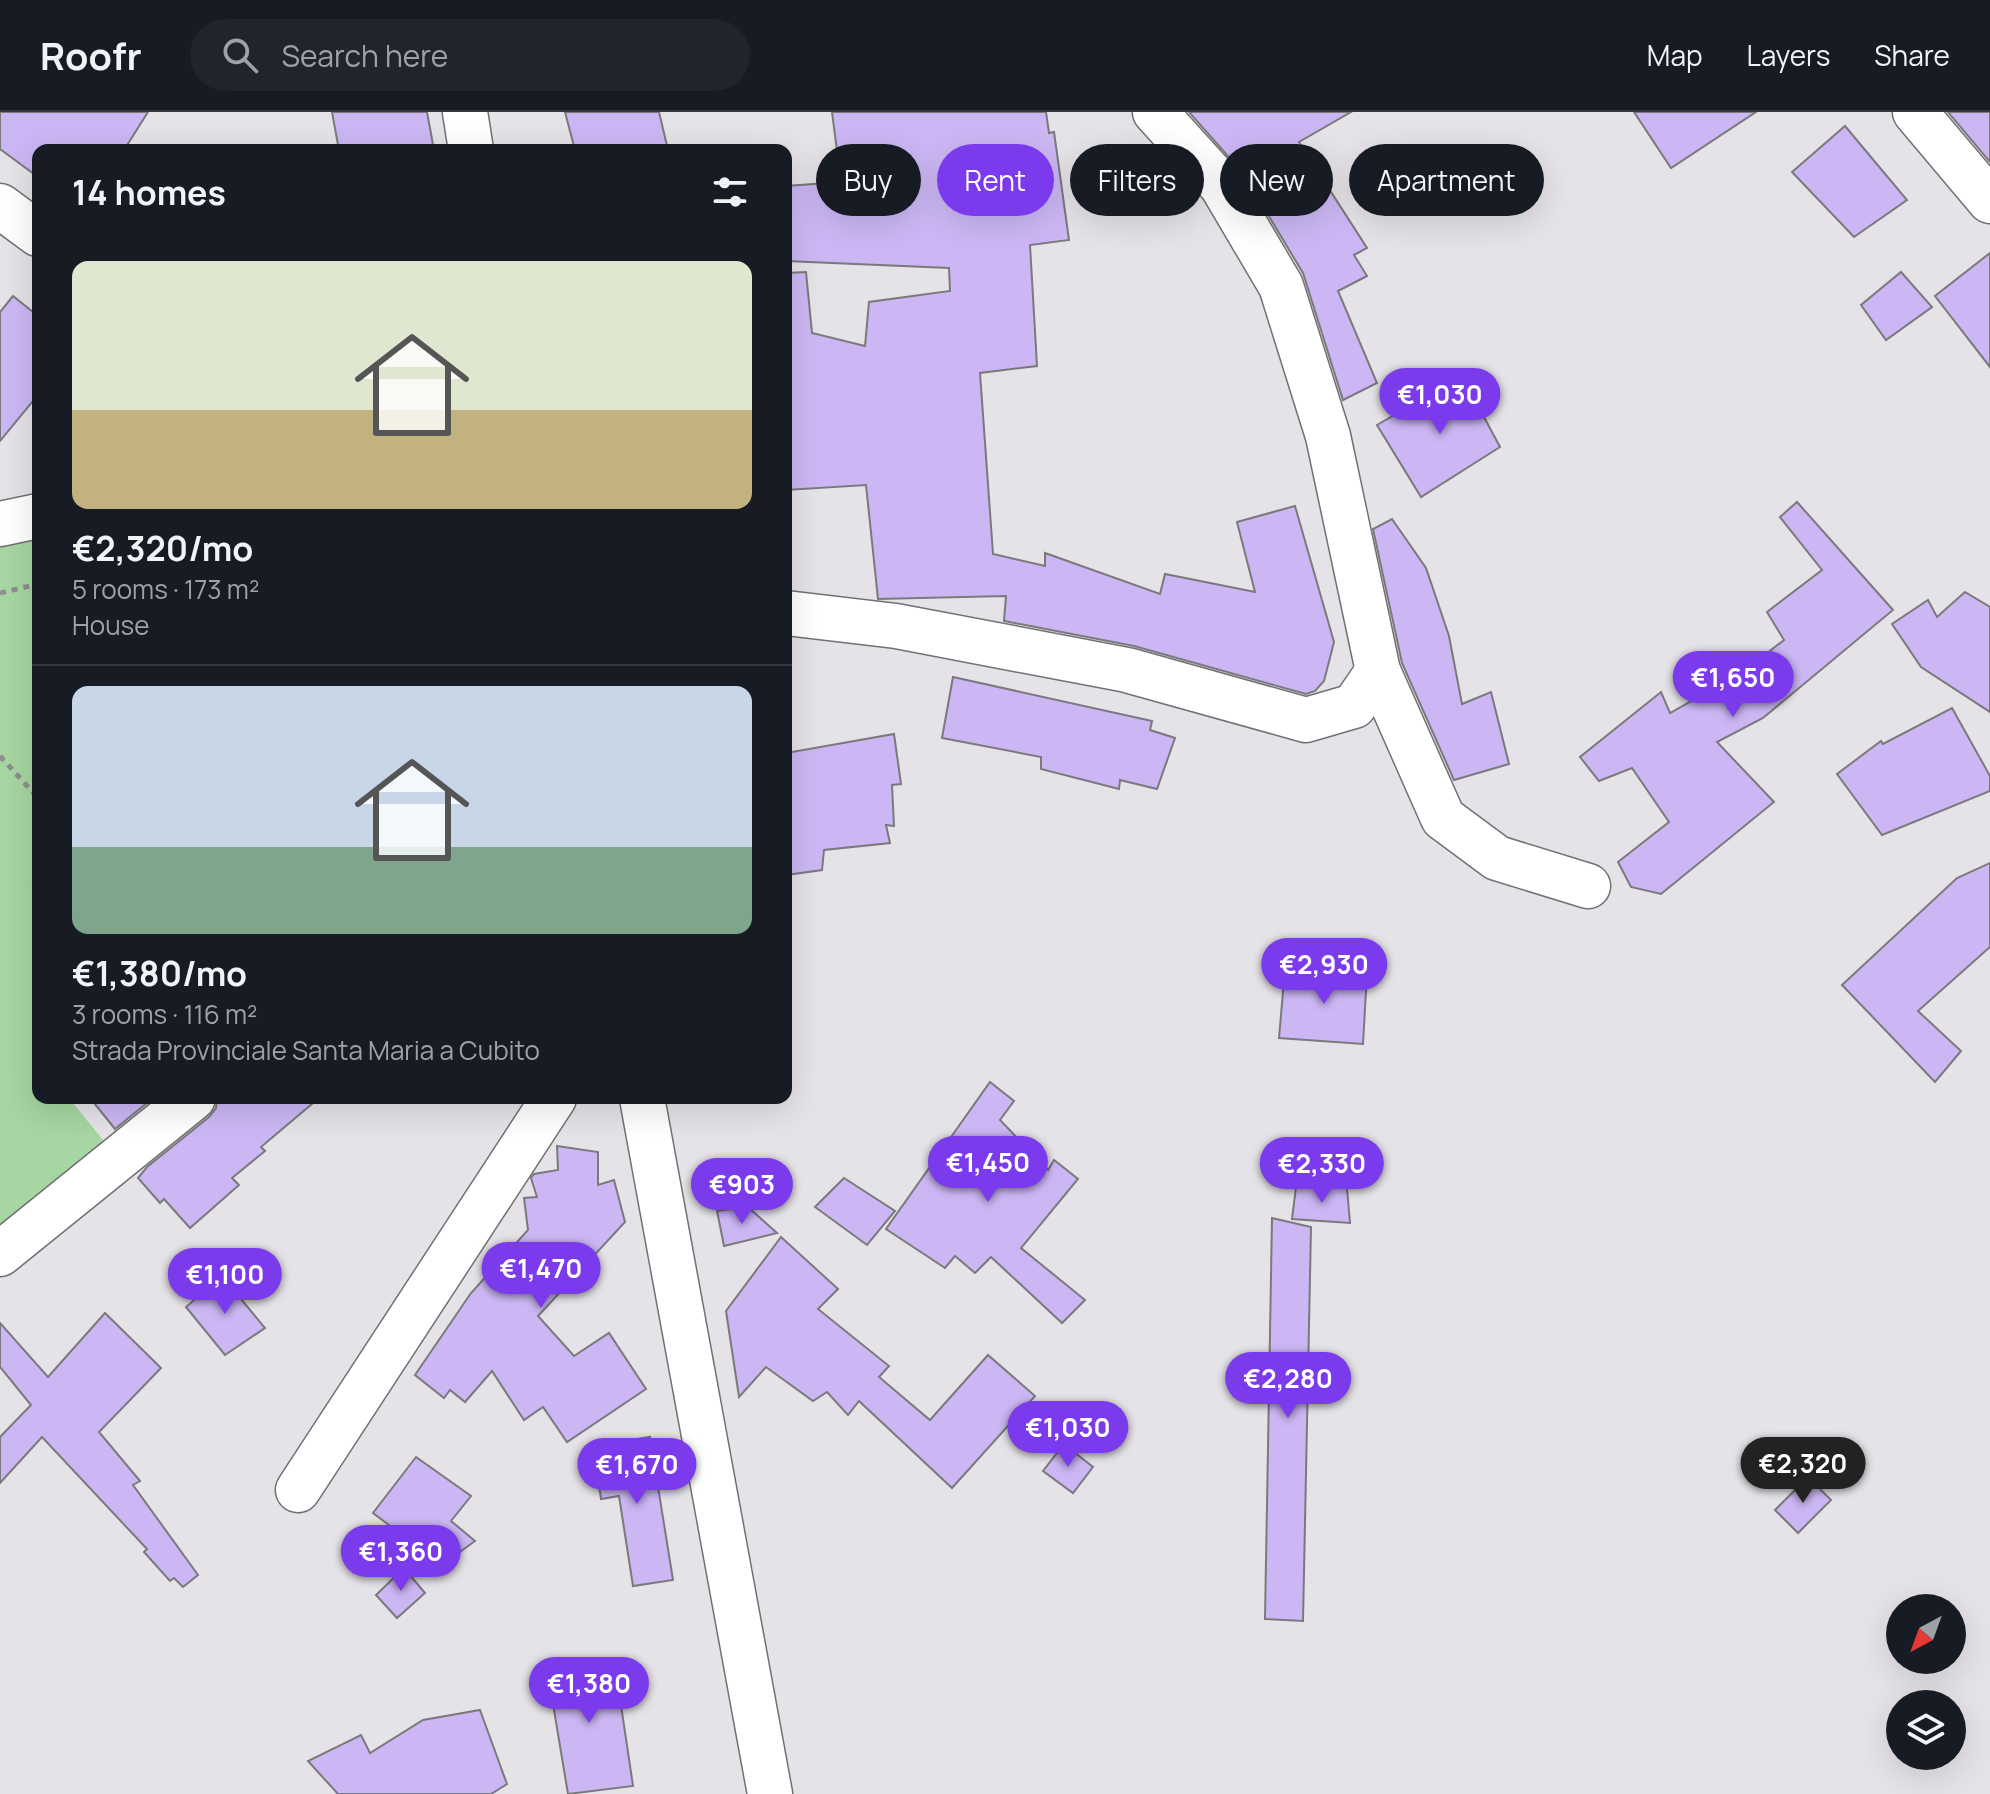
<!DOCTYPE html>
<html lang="en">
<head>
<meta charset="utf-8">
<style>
  :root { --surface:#171b24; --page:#20242c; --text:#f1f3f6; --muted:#9ea1a6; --line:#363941; --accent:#7c3aed }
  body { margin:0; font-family:Manrope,sans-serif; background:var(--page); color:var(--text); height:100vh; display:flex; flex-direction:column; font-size:30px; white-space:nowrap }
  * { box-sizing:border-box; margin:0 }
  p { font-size:26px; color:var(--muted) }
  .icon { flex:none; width:44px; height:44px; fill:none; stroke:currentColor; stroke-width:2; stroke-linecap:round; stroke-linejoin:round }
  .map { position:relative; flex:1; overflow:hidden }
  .drawer { position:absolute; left:32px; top:32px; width:760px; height:960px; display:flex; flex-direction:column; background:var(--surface); border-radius:16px; box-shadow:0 8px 32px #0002 }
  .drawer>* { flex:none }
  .top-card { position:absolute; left:816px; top:32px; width:760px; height:72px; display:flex; gap:16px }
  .needle { width:52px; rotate:221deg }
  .buttons { position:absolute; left:1886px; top:1482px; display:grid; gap:16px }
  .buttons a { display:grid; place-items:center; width:80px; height:80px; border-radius:50%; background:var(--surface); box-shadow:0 8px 32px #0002; font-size:40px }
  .price { position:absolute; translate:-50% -68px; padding:0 18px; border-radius:28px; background:var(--accent); color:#fff; font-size:26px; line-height:52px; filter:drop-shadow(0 2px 4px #0008) }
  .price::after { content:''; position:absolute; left:50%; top:48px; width:24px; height:18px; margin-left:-12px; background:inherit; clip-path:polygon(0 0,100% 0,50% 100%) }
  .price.selected { background:#222; color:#fff }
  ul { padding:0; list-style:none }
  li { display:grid; align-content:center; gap:16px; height:424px; padding:0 40px }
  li+li { border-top:2px solid var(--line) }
  li span { display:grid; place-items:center; height:248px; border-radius:16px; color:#555 }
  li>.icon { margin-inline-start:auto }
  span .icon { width:144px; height:144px; fill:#fffc; stroke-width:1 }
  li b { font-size:34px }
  h2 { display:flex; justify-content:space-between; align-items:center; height:96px; padding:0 40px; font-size:34px }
  .pill { padding:0 28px; border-radius:36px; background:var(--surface); box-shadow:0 8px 32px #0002; font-size:28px; line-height:72px }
  .pill.selected { background:var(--accent); color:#fff }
  header { display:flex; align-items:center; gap:48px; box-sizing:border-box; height:112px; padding:0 40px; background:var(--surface); border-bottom:2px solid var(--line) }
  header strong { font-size:38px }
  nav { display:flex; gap:44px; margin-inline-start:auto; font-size:28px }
  .search { width:560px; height:72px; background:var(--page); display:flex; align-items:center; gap:20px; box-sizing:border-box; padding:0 28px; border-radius:44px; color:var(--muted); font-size:30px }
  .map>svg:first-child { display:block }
</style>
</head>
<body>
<header>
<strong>Roofr</strong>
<div class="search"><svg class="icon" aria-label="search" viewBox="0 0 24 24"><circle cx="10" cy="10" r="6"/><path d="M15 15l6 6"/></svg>Search here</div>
<nav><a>Map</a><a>Layers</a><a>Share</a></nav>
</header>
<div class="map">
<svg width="1990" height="1682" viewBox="0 0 1990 1682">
  <rect width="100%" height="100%" fill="#e5e3e8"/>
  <path fill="#a6d6a1" d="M38 419V986H69L111 1038 0 1119V428Z"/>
  <g fill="#ccb7f4" stroke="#7a797c" stroke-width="2">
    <path d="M0 0H148L124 38H38V65L0 37Z"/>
    <path d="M332 0H427L434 38H339Z"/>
    <path d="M565 0H659L668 38H575Z"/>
    <path d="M832 0H1046L1049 21 1054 20 1069 128 1030 133 1037 254 980 261 993 442 1045 454V441L1160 482 1165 462 1255 480 1237 410 1295 394 1334 530 1324 569 1315 579 1306 582 1134 534 1004 509 1006 484 878 487 866 373 786 378V161L806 160 812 221 865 234 869 190 950 179 949 156 786 149V74L841 70Z"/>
    <path d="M1189 0H1351L1299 30 1367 136 1354 143 1367 164 1338 179 1377 271 1343 288 1303 161 1243 61Z"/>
    <path d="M1634 0H1756L1671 56Z"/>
    <path d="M1948 0H1990V50Z"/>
    <path d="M1845 14 1907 88 1854 125 1792 60Z"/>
    <path d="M1990 141V255L1935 184Z"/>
    <path d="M1901 160 1932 195 1886 228 1861 193Z"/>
    <path d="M13 184 38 204V283L0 329V200Z"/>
    <path d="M1462 264 1500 335 1421 385 1377 313Z"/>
    <path d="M1797 390 1893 498 1763 606 1717 630 1774 690 1661 782 1631 775 1618 750 1669 710 1632 656 1599 669 1580 645 1661 580 1670 601 1744 559 1784 528 1767 500 1822 458 1780 405Z"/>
    <path d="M1392 407 1426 456 1449 524 1462 592 1491 580 1509 652 1454 668 1402 551 1373 417Z"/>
    <path d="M1965 480 1990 495V600L1921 555 1892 512 1928 488 1937 505Z"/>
    <path d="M953 565 1152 609 1150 618 1175 626 1157 677 1120 668 1119 677 1041 657V645L942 626Z"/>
    <path d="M1952 596 1990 664V679L1882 723 1837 662 1881 629 1883 632Z"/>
    <path d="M894 622 901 672 892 673 894 714 886 713 890 731 824 738 822 758 786 763V641Z"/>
    <path d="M1990 751V835L1918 899 1961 939 1935 970 1842 873 1957 766Z"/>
    <path d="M1285 857 1367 861 1363 932 1279 926Z"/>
    <path d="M990 970 1014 989 1000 1008 1048 1058 1054 1048 1078 1067 1021 1136 1085 1188 1062 1211 991 1145 975 1161 955 1144 945 1156 886 1117Z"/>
    <path d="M90 986H153L115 1017Z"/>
    <path d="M217 986H319L261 1035 265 1039 232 1066 239 1073 190 1116 164 1087 160 1091 138 1066 147 1055 209 1005 216 996Z"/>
    <path d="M557 1034 598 1040V1073L614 1068 625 1110 538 1204 574 1244 609 1221 646 1277 567 1330 543 1295 524 1308 492 1259 465 1290 450 1278 444 1286 415 1263 471 1181 528 1118 524 1086 537 1085 531 1066 534 1062 558 1058Z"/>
    <path d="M844 1066 895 1099 867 1133 815 1095Z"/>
    <path d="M1296 1075 1347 1076 1350 1111 1292 1107Z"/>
    <path d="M748 1095 777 1121 724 1134 717 1099Z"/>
    <path d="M1272 1106 1311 1115 1303 1509 1265 1507Z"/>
    <path d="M781 1125 838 1177 818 1197 889 1254 879 1265 930 1308 988 1243 1035 1284 952 1376 859 1289 848 1303 827 1280 813 1289 766 1255 739 1285 726 1199Z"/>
    <path d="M222 1164 265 1216 225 1243 186 1195Z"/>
    <path d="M105 1201 161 1256 99 1320 140 1369 133 1373 198 1463 183 1475 174 1466 170 1469 144 1440 147 1437 42 1325 0 1371V1325L31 1293 0 1255V1211L48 1265Z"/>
    <path d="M650 1325 673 1468 633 1474 619 1384 601 1387 594 1334Z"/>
    <path d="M1064 1332 1093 1355 1073 1381 1043 1359Z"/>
    <path d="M416 1345 471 1384 451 1409 475 1429 442 1453 373 1401Z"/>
    <path d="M1808 1365 1831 1388 1798 1421 1775 1398Z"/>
    <path d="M404 1456 425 1481 397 1506 376 1483Z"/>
    <path d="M614 1546 633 1674 568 1682 553 1592 543 1593 538 1557Z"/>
    <path d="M480 1598 507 1672 491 1682H338L308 1649 361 1623 370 1641 423 1608Z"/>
  </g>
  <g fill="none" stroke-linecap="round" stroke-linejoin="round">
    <g stroke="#717074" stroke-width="47">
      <g id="minor">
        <path d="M1155 0 1222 74 1281 174 1328 324 1378 559 1443 706 1497 746 1588 774"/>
        <path d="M1915 0 1990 89"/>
        <path d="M0 412 38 404"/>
        <path d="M786 501 896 514 1127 558 1306 608 1354 594 1378 559"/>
        <path d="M0 1142 193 986"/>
        <path d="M298 1378 554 986"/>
      </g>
    </g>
    <g stroke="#717074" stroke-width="47">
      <g id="major">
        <path d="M465 0 471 38"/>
        <path d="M0 94 38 122"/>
        <path d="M642 986 770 1682"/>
      </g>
    </g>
    <g stroke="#8e8d90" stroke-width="5" stroke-dasharray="6 6" stroke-linecap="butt">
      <path d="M0 481 38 472"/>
      <path d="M0 644 38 686"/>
      <path d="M33 772 38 767"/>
    </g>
    <use href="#minor" stroke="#fff" stroke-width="44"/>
    <use href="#major" stroke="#fff" stroke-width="44"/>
  </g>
</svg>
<div class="buttons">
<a><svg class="needle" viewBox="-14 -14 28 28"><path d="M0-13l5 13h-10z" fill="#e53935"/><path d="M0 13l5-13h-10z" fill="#9ea1a6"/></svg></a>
<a><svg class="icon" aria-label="layers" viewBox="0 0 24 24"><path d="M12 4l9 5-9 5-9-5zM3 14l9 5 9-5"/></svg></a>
</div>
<b class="price" style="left:1440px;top:324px">€1,030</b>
<b class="price" style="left:1733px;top:607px">€1,650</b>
<b class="price" style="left:1324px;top:894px">€2,930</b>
<b class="price" style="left:988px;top:1092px">€1,450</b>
<b class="price" style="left:1322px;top:1093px">€2,330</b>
<b class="price" style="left:742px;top:1114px">€903</b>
<b class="price" style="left:541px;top:1198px">€1,470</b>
<b class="price" style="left:225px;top:1204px">€1,100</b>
<b class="price" style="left:1288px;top:1308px">€2,280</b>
<b class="price" style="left:1068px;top:1357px">€1,030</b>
<b class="price selected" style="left:1803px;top:1393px">€2,320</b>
<b class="price" style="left:637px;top:1394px">€1,670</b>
<b class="price" style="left:401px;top:1481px">€1,360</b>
<b class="price" style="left:589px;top:1613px">€1,380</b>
<div class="top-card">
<a class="pill">Buy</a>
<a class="pill selected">Rent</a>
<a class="pill">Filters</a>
<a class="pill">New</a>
<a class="pill">Apartment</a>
</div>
<section class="drawer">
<h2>14 homes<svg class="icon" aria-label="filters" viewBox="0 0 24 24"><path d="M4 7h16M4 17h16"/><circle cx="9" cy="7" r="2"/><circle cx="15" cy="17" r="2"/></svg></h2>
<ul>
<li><span style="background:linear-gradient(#dfe7d0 60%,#c2b280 0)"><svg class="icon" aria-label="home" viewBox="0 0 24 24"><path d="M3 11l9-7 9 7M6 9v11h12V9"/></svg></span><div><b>€2,320/mo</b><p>5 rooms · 173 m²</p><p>House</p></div></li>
<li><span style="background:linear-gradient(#c9d6e8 65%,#7fa58c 0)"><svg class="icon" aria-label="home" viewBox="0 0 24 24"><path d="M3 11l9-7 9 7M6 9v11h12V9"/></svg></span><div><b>€1,380/mo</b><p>3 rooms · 116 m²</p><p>Strada Provinciale Santa Maria a Cubito</p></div></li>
</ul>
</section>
</div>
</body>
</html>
